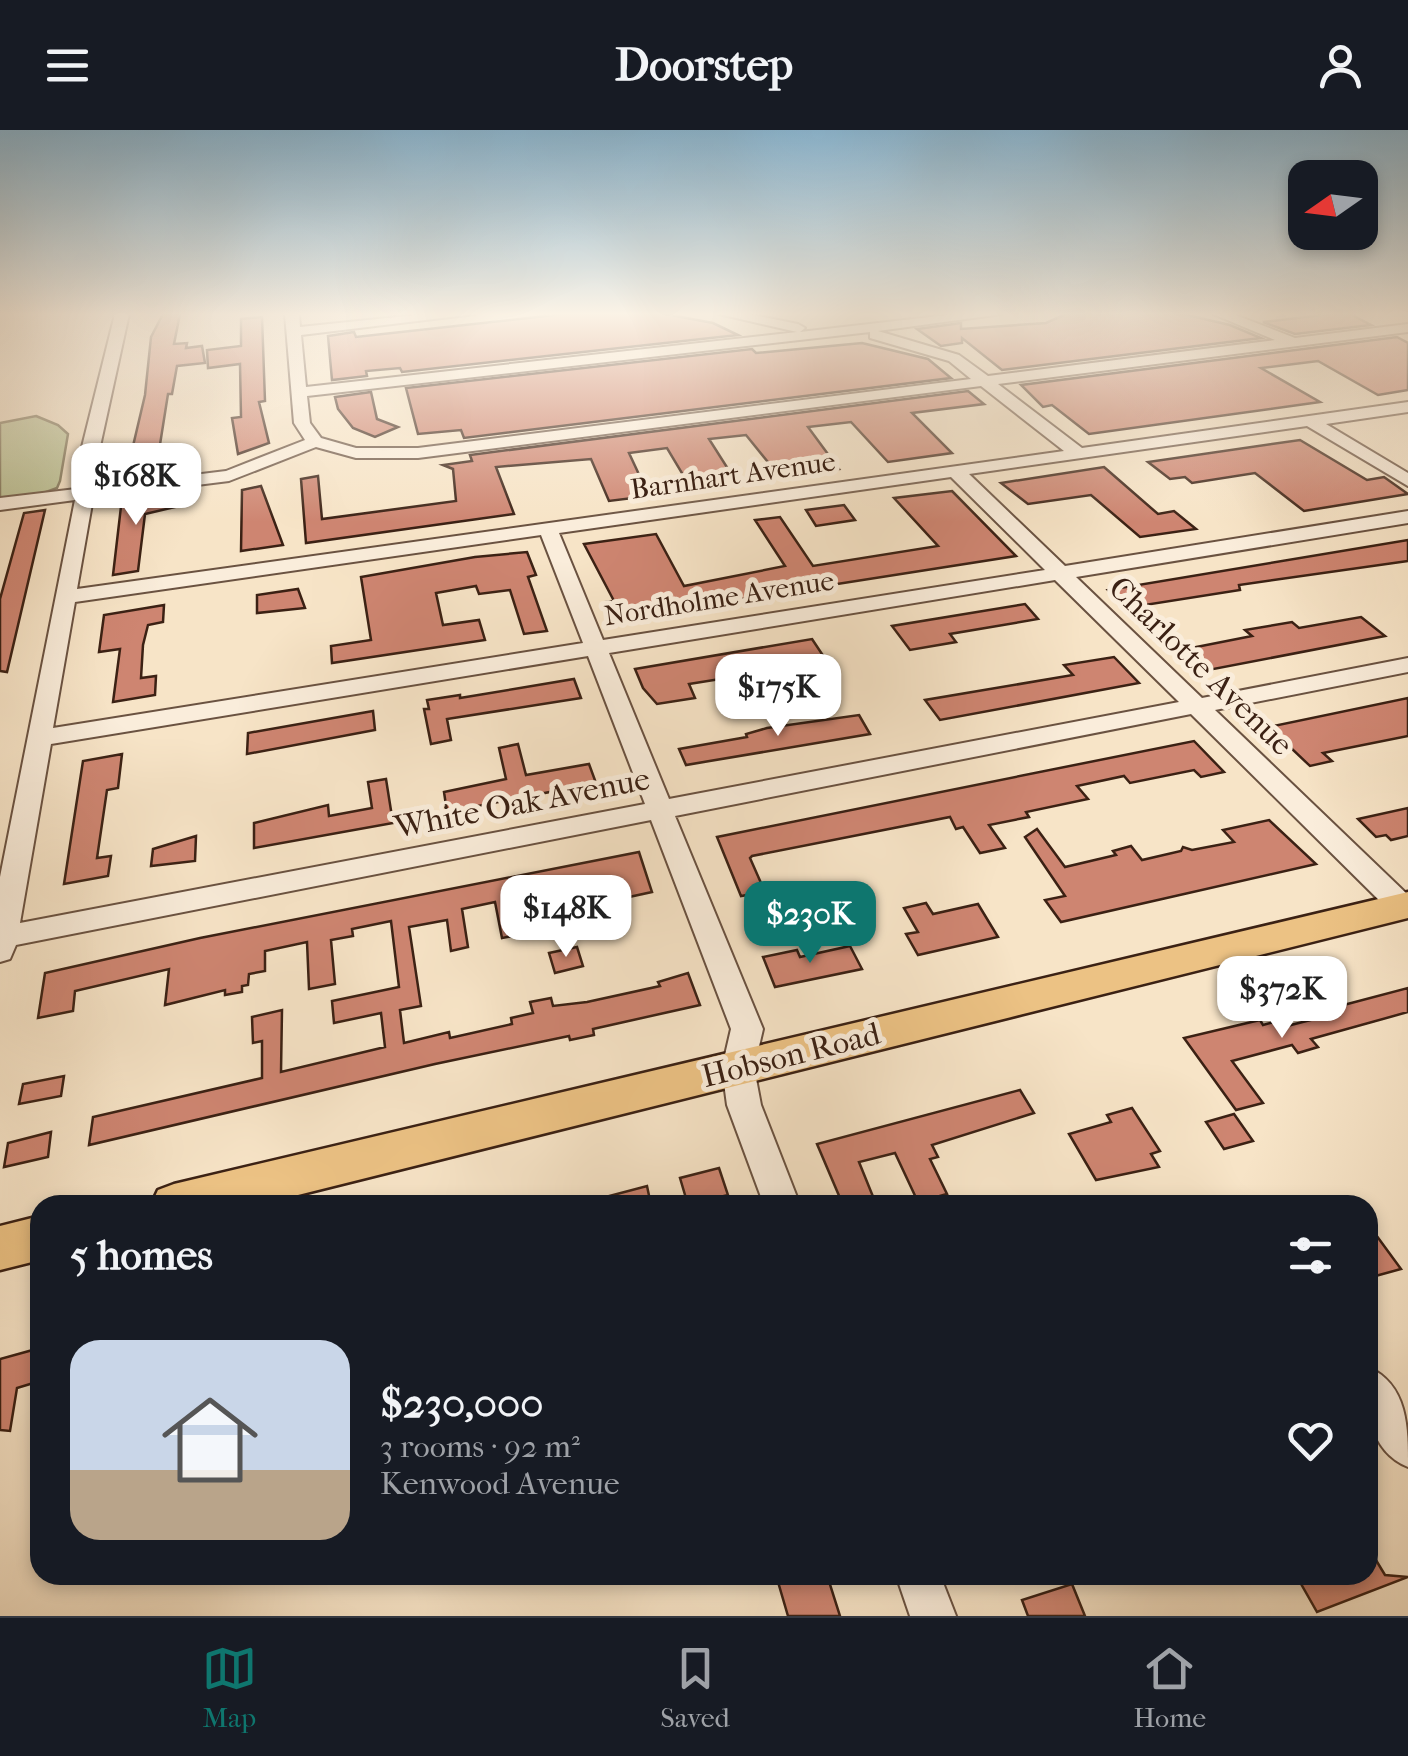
<!DOCTYPE html>
<html lang="en">
<head>
<meta charset="utf-8">
<style>
  :root { --surface:#171b24; --page:#242831; --text:#f1f3f6; --muted:#9ea1a6; --line:#363941; --accent:#0f766e }
  body { margin:0; font-family:"IM FELL French Canon",serif; background:var(--page); color:var(--text); height:100vh; display:flex; flex-direction:column; font-size:38px; white-space:nowrap }
  * { box-sizing:border-box; margin:0 }
  p { font-size:32px; color:var(--muted) }
  .icon { flex:none; width:55px; height:55px; fill:none; stroke:currentColor; stroke-width:2; stroke-linecap:round; stroke-linejoin:round }
  .map { position:relative; flex:1; overflow:hidden }
  .drawer { position:absolute; left:30px; top:1065px; width:1348px; height:390px; display:flex; flex-direction:column; background:var(--surface); border-radius:30px; box-shadow:0 5px 15px #0003 }
  .drawer>* { flex:none }
  .needle { width:65px; rotate:256deg }
  .fabs { position:absolute; left:1288px; top:30px; display:grid; gap:20px }
  .fabs a { display:grid; place-items:center; width:90px; height:90px; border-radius:20px; background:var(--surface); box-shadow:0 5px 15px #0003; font-size:50px }
  .price { position:absolute; translate:-50% -85px; padding:0 22px; border-radius:20px; background:#fff; color:#222; font-size:32px; line-height:65px; filter:drop-shadow(0 2px 5px #0008) }
  .price::after { content:''; position:absolute; left:50%; top:60px; width:30px; height:22px; margin-left:-15px; background:inherit; clip-path:polygon(0 0,100% 0,50% 100%) }
  .price.on { background:var(--accent); color:#fff }
  ul { padding:0; list-style:none }
  li { display:flex; align-items:center; gap:30px; height:250px; padding:0 40px }
  li+li { border-top:2px solid var(--line) }
  li span { display:grid; place-items:center; flex:none; width:280px; height:200px; border-radius:30px; color:#555 }
  li>.icon { margin-inline-start:auto }
  span .icon { width:120px; height:120px; fill:#fffc; stroke-width:1 }
  li b { font-size:42px }
  h2 { display:flex; justify-content:space-between; align-items:center; height:120px; padding:0 40px; font-size:42px }
  header { display:flex; justify-content:space-between; align-items:center; height:130px; padding:0 40px; background:var(--surface); font-size:45px; font-weight:800 }
  .dock { display:flex; justify-content:space-around; align-items:center; height:140px; border-top:2px solid var(--line); background:var(--surface); font-size:28px; color:var(--muted) }
  .dock a { display:grid; justify-items:center; gap:5px }
  .dock .on { color:var(--accent) }
  .map>svg:first-child { display:block }
</style>
</head>
<body>
<header><svg class="icon" aria-label="menu" viewBox="0 0 24 24"><path d="M4 6h16M4 12h16M4 18h16"/></svg>Doorstep<svg class="icon" aria-label="person" viewBox="0 0 24 24"><circle cx="12" cy="8" r="4"/><path d="M4 21q1-7 8-7t8 7"/></svg></header>
<div class="map">
<svg width="1408" height="1486" viewBox="0 0 1408 1486">
  <rect width="100%" height="100%" fill="#f7e4c7"/>
  <filter id="stains"><feTurbulence type="fractalNoise" baseFrequency=".002" numOctaves="4"/><feColorMatrix values="0 0 0 0 .2 0 0 0 0 .09 0 0 0 0 .02 0 0 0 .5 -.17"/></filter>
  <radialGradient id="worn" r=".72"><stop offset=".6" stop-color="#630" stop-opacity="0"/><stop offset="1" stop-color="#630" stop-opacity=".3"/></radialGradient>
  <path fill="#bcc496" stroke="#7c7255" stroke-width="2.5" d="M36 286 58 295 68 304 60 351 57 358 38 365 0 370V293Z"/>
  <g fill="#ce8571" stroke="#3b2114" stroke-width="2.5">
    <path d="M163 184H180L174 214 187 213 186 218 202 216 205 233 177 236 172 264H168L158 327 178 325 177 343 125 350 145 265 151 207Z"/>
    <path d="M564 184H665L713 193 738 205 402 242 400 238 366 241 367 246 332 250 328 206 354 202 356 207Z"/>
    <path d="M1066 184H1183L1230 195 1261 208 1002 240 962 208V213L941 216 917 199 961 193V199L1046 193Z"/>
    <path d="M1331 184H1350L1371 195 1295 204 1263 192Z"/>
    <path d="M262 187 265 271 259 272 269 313 238 324 232 288 241 287 240 234 208 238 207 220 241 216V189Z"/>
    <path d="M1397 207 1408 213V260L1378 265 1318 231 1261 238 1320 272 1089 304 1052 275 1043 277 1021 255Z"/>
    <path d="M862 213 928 229 951 248 464 308 461 300 418 304 406 258 752 219 756 223Z"/>
    <path d="M968 261 984 274 912 283 952 323 888 332 851 292 808 297 839 339 780 347 746 305 709 309 737 353 692 360 667 318 629 323 649 366 609 371 591 329 496 337 514 384 306 413 301 349 318 346 322 389 456 371 453 339 443 335 472 331 470 325Z"/>
    <path d="M371 262 377 289 398 297 375 307 353 298 338 279 335 267Z"/>
    <path d="M1300 310 1367 350 1384 347 1408 364 1304 381 1255 343 1192 353 1185 347 1170 349 1148 332Z"/>
    <path d="M1104 337 1158 384 1174 381 1196 399 1140 407 1091 365 1028 374 1001 353Z"/>
    <path d="M261 356 283 415 241 421 242 360Z"/>
    <path d="M176 361 175 377 145 384 138 441 113 445 122 368Z"/>
    <path d="M952 361 1016 426 613 489 606 472 614 471 584 414 656 404 684 456 785 436 755 390 780 387 813 436 938 416 894 368Z"/>
    <path d="M844 375 855 390 816 396 806 380Z"/>
    <path d="M45 380 7 542 0 541V469L24 383Z"/>
    <path d="M1408 410V431L1239 455 1240 460 1126 478 1108 460Z"/>
    <path d="M527 422 536 445 528 447 547 501 524 504 510 460 479 464 476 456 436 463 443 495 479 490 485 510 332 533 331 516 371 510 361 447 475 427Z"/>
    <path d="M298 459 305 478 257 483V465Z"/>
    <path d="M1025 474 1038 489 950 504 956 512 910 520 892 496Z"/>
    <path d="M164 475 163 492 148 495 143 515 141 548 156 546 155 565 113 572 120 519 99 522 104 485Z"/>
    <path d="M1361 487 1385 506 1198 542 1176 521 1252 506 1245 500 1292 492 1299 498Z"/>
    <path d="M812 509 826 530 788 536 792 544 773 547 770 541 689 554 695 568 657 574 643 558 635 539Z"/>
    <path d="M1114 527 1139 553 940 590 925 570 1073 545 1064 535Z"/>
    <path d="M574 549 581 568 447 589 451 610 431 614 424 579H429L427 570 460 565V568Z"/>
    <path d="M1408 568V606L1323 623 1332 631 1310 636 1269 597Z"/>
    <path d="M373 581 375 600 247 624 248 603Z"/>
    <path d="M859 585 870 604 686 635 679 619 747 607 746 604 767 598Z"/>
    <path d="M1194 611 1224 642 1201 647 1194 640 1130 653 1124 646 1077 656 1088 669 1026 682 1029 687 989 695 1005 718 980 723 963 697 956 699 950 687 752 726 750 728 765 762 741 766 717 707Z"/>
    <path d="M518 614 526 645 589 634 596 653 447 682 444 662 506 649 499 618Z"/>
    <path d="M122 624 118 658 107 660 97 728 111 726 108 746 64 754 83 631Z"/>
    <path d="M386 649 393 693 254 718V693L328 675 329 686 372 678 368 652Z"/>
    <path d="M1408 678V706L1391 710 1386 705 1376 707 1358 689Z"/>
    <path d="M1269 690 1316 734 1061 792 1045 770 1065 766 1025 707 1037 699 1065 737 1116 725 1113 721 1131 716 1142 730 1181 721 1183 717 1192 720 1234 712 1223 700Z"/>
    <path d="M196 706 195 731 151 736 153 719Z"/>
    <path d="M639 722 652 762 629 767 624 753 589 758 588 752 511 766 519 805 502 808 495 772 462 779 468 817 451 821 447 790 409 797 421 876 400 880 404 913 449 902 450 908 512 894 511 888 533 883 530 872 551 868 553 876 587 872 660 856 658 852 688 843 700 875 593 899 594 905 570 910 569 906 435 934 89 1015 93 987 262 948V911L253 913 252 887 282 880 281 942 385 917 381 883 334 893 332 871 399 857 391 791 352 799 353 806 331 810 335 854 309 859 307 812 265 821V841L249 844 248 855 242 856V862L225 865V860L165 875 169 839 75 861 73 881 38 888 45 843 200 808Z"/>
    <path d="M926 773 933 784 978 774 998 807 918 825 906 804 918 802 904 778Z"/>
    <path d="M850 816 862 839 775 857 763 827 797 820 800 827Z"/>
    <path d="M577 817 583 836 555 843 549 823Z"/>
    <path d="M1408 858V882L1311 909 1318 917 1298 923 1292 915 1232 931 1263 973 1236 980 1184 908 1260 890 1263 895 1274 892 1279 898 1326 886 1321 881Z"/>
    <path d="M64 946 61 966 19 974 23 954Z"/>
    <path d="M1020 960 1034 983 932 1015 938 1027 930 1029 947 1064 918 1072 895 1023 859 1032 874 1069 843 1075 817 1014Z"/>
    <path d="M1132 978 1160 1021 1151 1024 1159 1037 1096 1050 1069 1004 1111 992 1107 985Z"/>
    <path d="M1234 984 1253 1011 1224 1019 1206 992Z"/>
    <path d="M51 1002 48 1027 4 1037 8 1013Z"/>
    <path d="M719 1038 728 1065 688 1075 680 1048Z"/>
    <path d="M647 1056 651 1075H598V1069Z"/>
    <path d="M1368 1094 1401 1139 1368 1148Z"/>
    <path d="M40 1218V1251L17 1258 10 1301 0 1300V1229Z"/>
    <path d="M1368 1417 1385 1445 1408 1447 1317 1482 1296 1445H1368Z"/>
    <path d="M776 1445H827L840 1486H788Z"/>
    <path d="M1072 1454 1085 1486H1028L1022 1470Z"/>
  </g>
  <g fill="none" stroke-linecap="round" stroke-linejoin="round">
    <g stroke="#6a5241" stroke-width="4">
      <g id="minor">
        <path d="M115 184H129L99 321 95 357 226 341 305 310 294 293 285 184H299L300 197 426 184H475L301 205 306 257 797 202 719 184H749L798 194 805 198 800 202 956 184H1002L878 201 959 225 988 246 1275 210 1213 184H1233L1295 208 1408 194V202L998 254 1082 318 1408 272V282L1326 294 1408 343V356L1307 296 969 344 1065 436 1408 381V393L1076 447 1202 568 1408 528V542L1215 580 1408 765V785L1392 783 1191 584 675 686 763 899 754 938 761 975 800 1075H764L727 975 722 938 731 899 651 690 16 815 10 829 0 832V747L75 370 0 380V368L76 359 81 321ZM870 202V208L949 231 971 249 418 318H356L321 308 310 293 307 266ZM981 256 1064 321 77 459 93 368 229 351 316 317 356 328H418ZM951 347 1045 440 603 510 559 403ZM541 405 583 513 53 598 75 472ZM1055 450 1179 572 669 669 609 523ZM588 526 645 674 20 793 51 614Z"/>
        <path d="M1368 1237C1408 1255 1408 1297 1408 1337 1367 1320 1366 1275 1368 1237Z"/>
        <path d="M896 1445H940L956 1486H910Z"/>
      </g>
    </g>
    <g stroke="#3b2114" stroke-width="5">
      <g id="major">
        <path d="M1408 762V788L258 1075H151L158 1060 174 1054Z"/>
        <path d="M40 1086V1130L0 1140V1096Z"/>
      </g>
    </g>
    <use href="#minor" fill="#faeddb" fill-rule="evenodd"/>
    <use href="#major" fill="#ecc284" fill-rule="evenodd"/>
  </g>
  <linearGradient id="sky" x2="0" y2="1"><stop stop-color="#8ab8d5"/><stop offset="0.47" stop-color="#fbf3e6"/><stop offset="1" stop-color="#fbf3e6" stop-opacity="0"/></linearGradient>
  <rect width="1408" height="392" fill="url(#sky)"/>
  <g text-anchor="middle" dominant-baseline="central" stroke-width="10" stroke-linejoin="round" paint-order="stroke">
    <g font-size="28" fill="#3b2114" stroke="#faeddb">
      <text transform="translate(733 345) rotate(-8)">Barnhart Avenue</text>
      <text transform="translate(719 468) rotate(-9)">Nordholme Avenue</text>
    </g>
    <g font-size="32" fill="#3b2114" stroke="#faeddb">
      <text transform="translate(1201 536) rotate(44)">Charlotte Avenue</text>
      <text transform="translate(522 673) rotate(-11)">White Oak Avenue</text>
      <text transform="translate(791 925) rotate(-14)">Hobson Road</text>
    </g>
  </g>
  <rect width="100%" height="100%" filter="url(#stains)"/>
  <rect width="100%" height="100%" fill="url(#worn)"/>
</svg>
<div class="fabs">
<a><svg class="needle" viewBox="-14 -14 28 28"><path d="M0-13l5 13h-10z" fill="#e53935"/><path d="M0 13l5-13h-10z" fill="#9ea1a6"/></svg></a>
</div>
<b class="price" style="left:136px;top:398px">$168K</b>
<b class="price" style="left:778px;top:609px">$175K</b>
<b class="price" style="left:566px;top:830px">$148K</b>
<b class="price on" style="left:810px;top:836px">$230K</b>
<b class="price" style="left:1282px;top:911px">$372K</b>
<section class="drawer">
<h2>5 homes<svg class="icon" aria-label="filters" viewBox="0 0 24 24"><path d="M4 7h16M4 17h16"/><circle cx="9" cy="7" r="2"/><circle cx="15" cy="17" r="2"/></svg></h2>
<ul>
<li><span style="background:linear-gradient(#c9d6e8 65%,#b9a48a 0)"><svg class="icon" aria-label="home" viewBox="0 0 24 24"><path d="M3 11l9-7 9 7M6 9v11h12V9"/></svg></span><div><b>$230,000</b><p>3 rooms · 92 m²</p><p>Kenwood Avenue</p></div><svg class="icon" aria-label="heart" viewBox="0 0 24 24"><path d="M12 20l-8-8c-3-5 5-10 8-4 3-6 11-1 8 4z"/></svg></li>
</ul>
</section>
</div>
<nav class="dock">
<a class="on"><svg class="icon" aria-label="map" viewBox="0 0 24 24"><path d="M3 6l6-2 6 2 6-2v14l-6 2-6-2-6 2zM9 4v14M15 6v14"/></svg>Map</a>
<a><svg class="icon" aria-label="saved" viewBox="0 0 24 24"><path d="M7 4h10v16l-5-4-5 4z"/></svg>Saved</a>
<a><svg class="icon" aria-label="home" viewBox="0 0 24 24"><path d="M3 11l9-7 9 7M6 9v11h12V9"/></svg>Home</a>
</nav>
</body>
</html>
